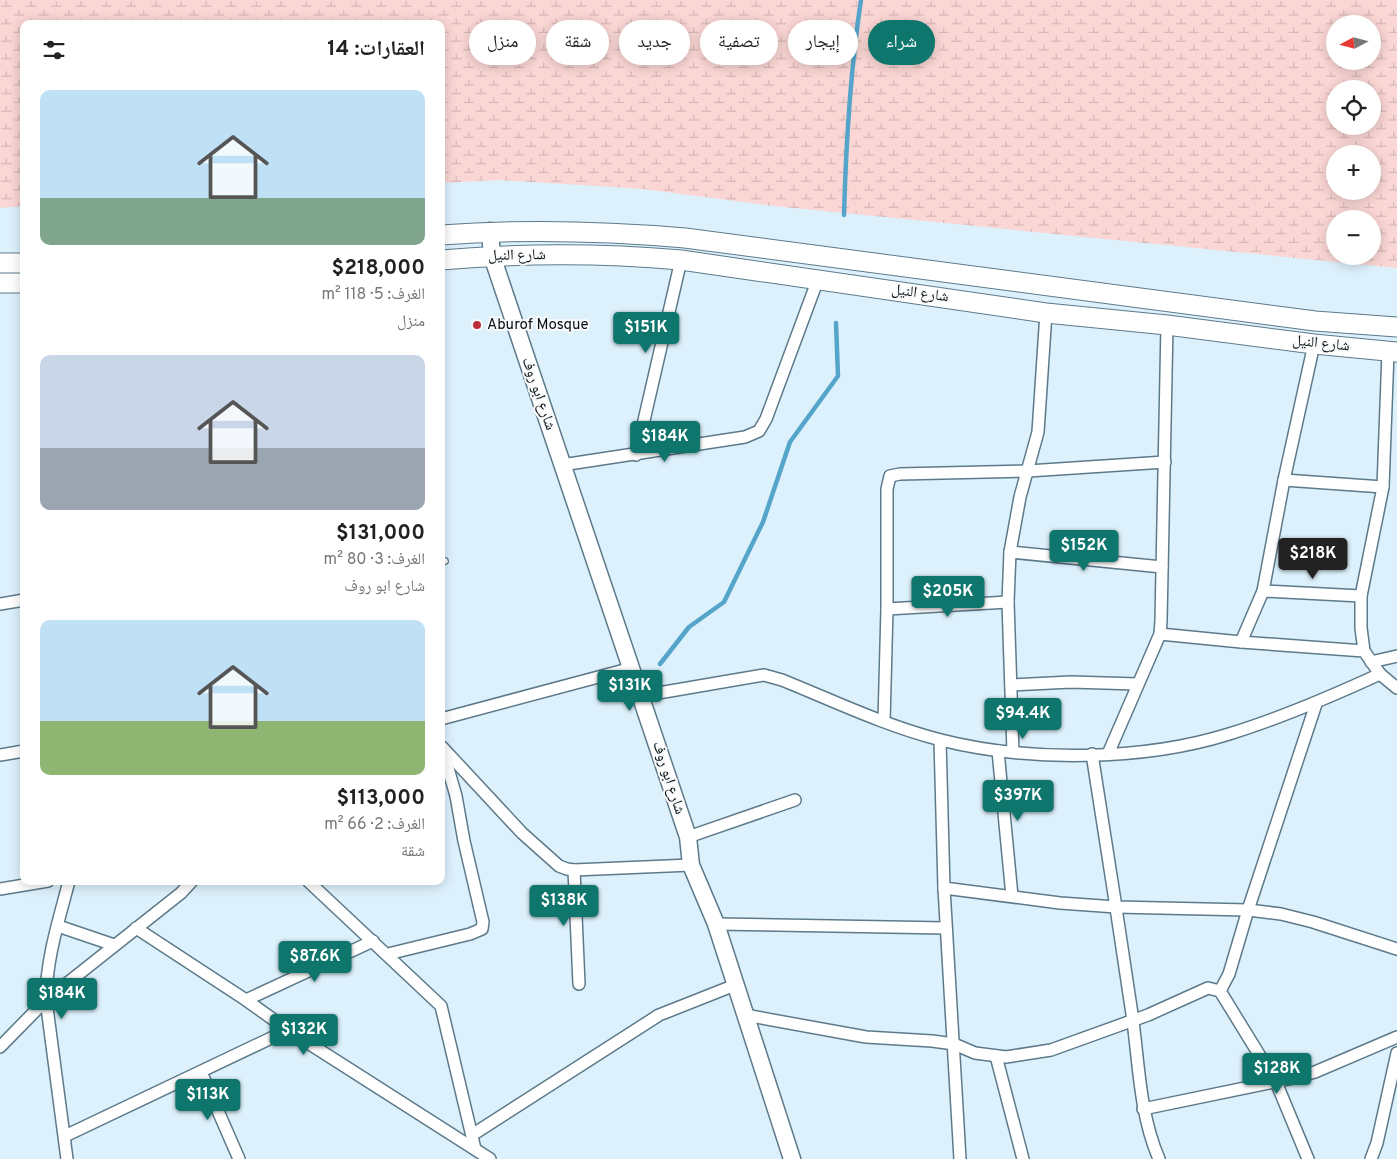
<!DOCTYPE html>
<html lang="ar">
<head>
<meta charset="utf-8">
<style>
  :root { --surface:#fff; --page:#f2f2f2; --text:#222; --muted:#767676; --accent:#0f766e }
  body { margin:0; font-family:Overpass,"Noto Naskh Arabic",sans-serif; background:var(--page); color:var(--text); direction:rtl; height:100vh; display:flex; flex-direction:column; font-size:19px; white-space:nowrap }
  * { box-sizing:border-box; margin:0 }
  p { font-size:16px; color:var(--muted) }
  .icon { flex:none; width:28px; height:28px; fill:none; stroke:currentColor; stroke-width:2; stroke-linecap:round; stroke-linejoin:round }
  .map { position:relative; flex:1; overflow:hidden; direction:ltr }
  .panel { position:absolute; left:20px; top:20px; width:425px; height:865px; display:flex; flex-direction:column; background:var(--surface); border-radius:10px; box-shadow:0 2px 12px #0003; direction:rtl }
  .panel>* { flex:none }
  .guide { position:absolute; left:460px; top:20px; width:475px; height:45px; direction:rtl; display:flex; gap:10px }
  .needle { width:32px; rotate:263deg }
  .buttons { position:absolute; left:1326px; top:15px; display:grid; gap:10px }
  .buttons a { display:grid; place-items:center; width:55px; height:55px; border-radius:50%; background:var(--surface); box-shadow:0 2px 12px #0003; font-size:25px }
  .price { position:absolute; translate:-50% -42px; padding:0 11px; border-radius:5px; background:var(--accent); color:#fff; font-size:16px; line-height:32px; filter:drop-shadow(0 1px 2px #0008) }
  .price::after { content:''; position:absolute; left:50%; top:30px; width:15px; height:11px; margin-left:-8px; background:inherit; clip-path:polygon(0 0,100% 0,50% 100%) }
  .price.current { background:#222; color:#fff }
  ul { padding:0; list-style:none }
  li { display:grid; align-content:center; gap:10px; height:265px; padding:0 20px }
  li span { display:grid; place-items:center; height:155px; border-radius:10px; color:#555 }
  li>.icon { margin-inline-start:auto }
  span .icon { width:90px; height:90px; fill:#fffc; stroke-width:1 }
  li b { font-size:21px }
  h2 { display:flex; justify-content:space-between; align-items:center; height:60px; padding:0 20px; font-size:21px }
  .tag { padding:0 18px; border-radius:22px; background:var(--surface); box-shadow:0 2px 12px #0003; font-size:18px; line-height:45px }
  .tag.current { background:var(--accent); color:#fff }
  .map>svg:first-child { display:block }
</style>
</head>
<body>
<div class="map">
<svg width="1397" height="1159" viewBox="0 0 1397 1159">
  <defs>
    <pattern id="wetland-marsh" width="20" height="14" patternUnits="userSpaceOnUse" patternTransform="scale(1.25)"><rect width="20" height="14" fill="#fad6d4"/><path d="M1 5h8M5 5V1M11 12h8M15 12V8" fill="none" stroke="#d5b7b5"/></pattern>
  </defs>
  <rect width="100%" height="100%" fill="#ddf1fc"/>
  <path fill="url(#wetland-marsh)" fill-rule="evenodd" d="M0 0H1397V268L773 206 643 189 500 180 441 183V24H24V206L0 208ZM1335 24H1372V61H1335ZM1335 89H1372V126H1335ZM1335 154H1372V191H1335ZM1335 219H1372V256H1335Z"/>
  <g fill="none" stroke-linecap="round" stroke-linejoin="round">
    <g stroke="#55a5cb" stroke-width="4.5">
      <path d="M844 215C846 142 850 72 861 0"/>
      <path d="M660 664 689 627 724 602 763 522 790 442 838 376 836 323"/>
    </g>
    <g stroke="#5c7a8a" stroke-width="8">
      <path id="lane" d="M441 562 445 561"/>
    </g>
    <g stroke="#5c7a8a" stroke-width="14">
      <g id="street">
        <path d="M636 455 681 260"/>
        <path d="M562 465 745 437 759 431 766 419 818 279"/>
        <path d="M1284 480 1383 487"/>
        <path d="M1010 552 1162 567"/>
        <path d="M1263 591 1361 596"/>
        <path d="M0 604 24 600"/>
        <path d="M887 609 1008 602"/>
        <path d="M1160 634 1241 642 1364 651 1380 674"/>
        <path d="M1241 642 1263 591 1284 480 1314 344"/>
        <path d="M1364 651 1361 628V596L1383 487 1388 352"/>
        <path d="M1371 662 1397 656"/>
        <path d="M1011 685 1071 682 1137 684"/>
        <path d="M641 696 764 675 782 680C834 701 886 726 941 740 1028 762 1143 761 1229 734 1281 718 1330 697 1380 674L1397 688"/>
        <path d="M441 719 632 668"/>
        <path d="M884 721 887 609V489L890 476 900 474 1028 471 1165 462"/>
        <path d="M940 740 944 888 1060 903 1116 907 1248 910 1281 914 1313 922 1397 949"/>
        <path d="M442 747 522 833 559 866 567 869 574 870 691 865"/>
        <path d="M998 751 1012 896"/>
        <path d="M1013 752 1008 602 1010 552 1020 497 1038 432 1046 313"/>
        <path d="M1092 754C1106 841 1119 927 1132 1014 1139 1063 1139 1112 1159 1159"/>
        <path d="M1108 754 1160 634 1161 621 1167 325"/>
        <path d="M0 755 24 751"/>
        <path d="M688 837 795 800"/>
        <path d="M574 870 579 984"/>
        <path d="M308 881 441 1006 475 1149"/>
        <path d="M944 888 960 1159"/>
        <path d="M0 889 48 881"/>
        <path d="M716 924 945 928"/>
        <path d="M58 926 114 945"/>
        <path d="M136 928 246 1000 288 1030 490 1159"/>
        <path d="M388 954 470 934 482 929 483 922 464 841 456 796 443 751"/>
        <path d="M1220 991 1276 1082 1308 1159"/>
        <path d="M246 1000 373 941"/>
        <path d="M745 1015 866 1037 932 1041 954 1044 975 1053 1006 1057 1051 1050 1148 1015 1208 988 1220 991 1229 974 1248 910 1316 704"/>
        <path d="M0 1047 46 1000 181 893 192 881"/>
        <path d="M996 1056 1023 1159"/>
        <path d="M201 1072 239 1159"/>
        <path d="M1143 1109 1293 1078 1315 1072 1397 1037"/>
        <path d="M472 1135 659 1015 735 985"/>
        <path d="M65 1136 288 1030"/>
        <path d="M67 1159 46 1000C46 959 59 920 69 881"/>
        <path d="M1371 1159 1377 1143 1397 1053"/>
      </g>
    </g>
    <g stroke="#5c7a8a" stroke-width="19">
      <path id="secondary" d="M490 231 492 256 688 837 691 865 716 924 792 1159"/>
    </g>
    <g stroke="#5c7a8a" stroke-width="21">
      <g id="primary">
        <path d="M441 235C523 229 604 231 685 238L1315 321 1397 327"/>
        <path d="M441 260C521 253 601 253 681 260L1046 313 1167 325 1314 344 1397 352"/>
        <path d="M0 263H24"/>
        <path d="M0 283H24"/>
      </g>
    </g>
    <use href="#lane" stroke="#fff" stroke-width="5.5"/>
    <use href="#street" stroke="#fff" stroke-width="11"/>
    <use href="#secondary" stroke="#fff" stroke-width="16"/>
    <use href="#primary" stroke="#fff" stroke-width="19"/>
  </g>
  <circle fill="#bd2d3b" stroke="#fafafa" stroke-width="2" cx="477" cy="325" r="5"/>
  <g text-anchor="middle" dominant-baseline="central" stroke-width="4" stroke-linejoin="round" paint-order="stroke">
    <g font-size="15" fill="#061117" stroke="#fafafa">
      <text transform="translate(517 256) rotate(-1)">شارع النيل</text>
      <text transform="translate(920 294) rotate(8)">شارع النيل</text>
      <text transform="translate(1321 344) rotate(6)">شارع النيل</text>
      <text transform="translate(538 394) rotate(71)">شارع ابو روف</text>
      <text transform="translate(668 778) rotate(72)">شارع ابو روف</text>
    </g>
    <g font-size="15" fill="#061117" stroke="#fafafa" text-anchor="start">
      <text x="487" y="325">Aburof Mosque</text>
    </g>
  </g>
</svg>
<div class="buttons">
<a><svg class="needle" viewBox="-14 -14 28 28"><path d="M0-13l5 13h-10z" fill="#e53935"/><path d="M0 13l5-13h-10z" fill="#767676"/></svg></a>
<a><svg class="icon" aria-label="locate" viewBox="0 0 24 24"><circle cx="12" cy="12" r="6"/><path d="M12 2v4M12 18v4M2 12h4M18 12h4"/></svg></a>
<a>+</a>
<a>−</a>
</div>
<b class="price" style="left:646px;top:354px">$151K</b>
<b class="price" style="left:665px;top:463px">$184K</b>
<b class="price" style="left:1084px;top:572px">$152K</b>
<b class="price current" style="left:1313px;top:580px">$218K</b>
<b class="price" style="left:948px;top:618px">$205K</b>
<b class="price" style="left:630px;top:712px">$131K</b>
<b class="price" style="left:1023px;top:740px">$94.4K</b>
<b class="price" style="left:1018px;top:822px">$397K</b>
<b class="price" style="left:564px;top:927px">$138K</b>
<b class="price" style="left:315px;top:983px">$87.6K</b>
<b class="price" style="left:62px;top:1020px">$184K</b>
<b class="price" style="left:304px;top:1056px">$132K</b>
<b class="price" style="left:1277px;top:1095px">$128K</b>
<b class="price" style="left:208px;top:1121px">$113K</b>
<div class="guide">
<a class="tag current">شراء</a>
<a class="tag">إيجار</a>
<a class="tag">تصفية</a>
<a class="tag">جديد</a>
<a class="tag">شقة</a>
<a class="tag">منزل</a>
</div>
<section class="panel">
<h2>العقارات: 14<svg class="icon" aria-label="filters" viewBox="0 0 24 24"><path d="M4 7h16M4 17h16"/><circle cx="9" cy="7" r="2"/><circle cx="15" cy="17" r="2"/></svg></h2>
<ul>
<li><span style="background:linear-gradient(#bfe0f5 70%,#7fa58c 0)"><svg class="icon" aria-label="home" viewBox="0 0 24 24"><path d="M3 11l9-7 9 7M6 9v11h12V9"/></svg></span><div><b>$218,000</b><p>الغرف: 5 · 118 m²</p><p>منزل</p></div></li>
<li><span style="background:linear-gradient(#c9d6e8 60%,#9aa5b1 0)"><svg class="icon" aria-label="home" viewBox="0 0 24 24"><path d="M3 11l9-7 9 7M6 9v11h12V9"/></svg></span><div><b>$131,000</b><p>الغرف: 3 · 80 m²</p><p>شارع ابو روف</p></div></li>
<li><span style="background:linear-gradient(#bfe0f5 65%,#8fb573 0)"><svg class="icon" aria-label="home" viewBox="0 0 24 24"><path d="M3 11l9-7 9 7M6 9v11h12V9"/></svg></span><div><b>$113,000</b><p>الغرف: 2 · 66 m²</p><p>شقة</p></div></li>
</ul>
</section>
</div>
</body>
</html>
